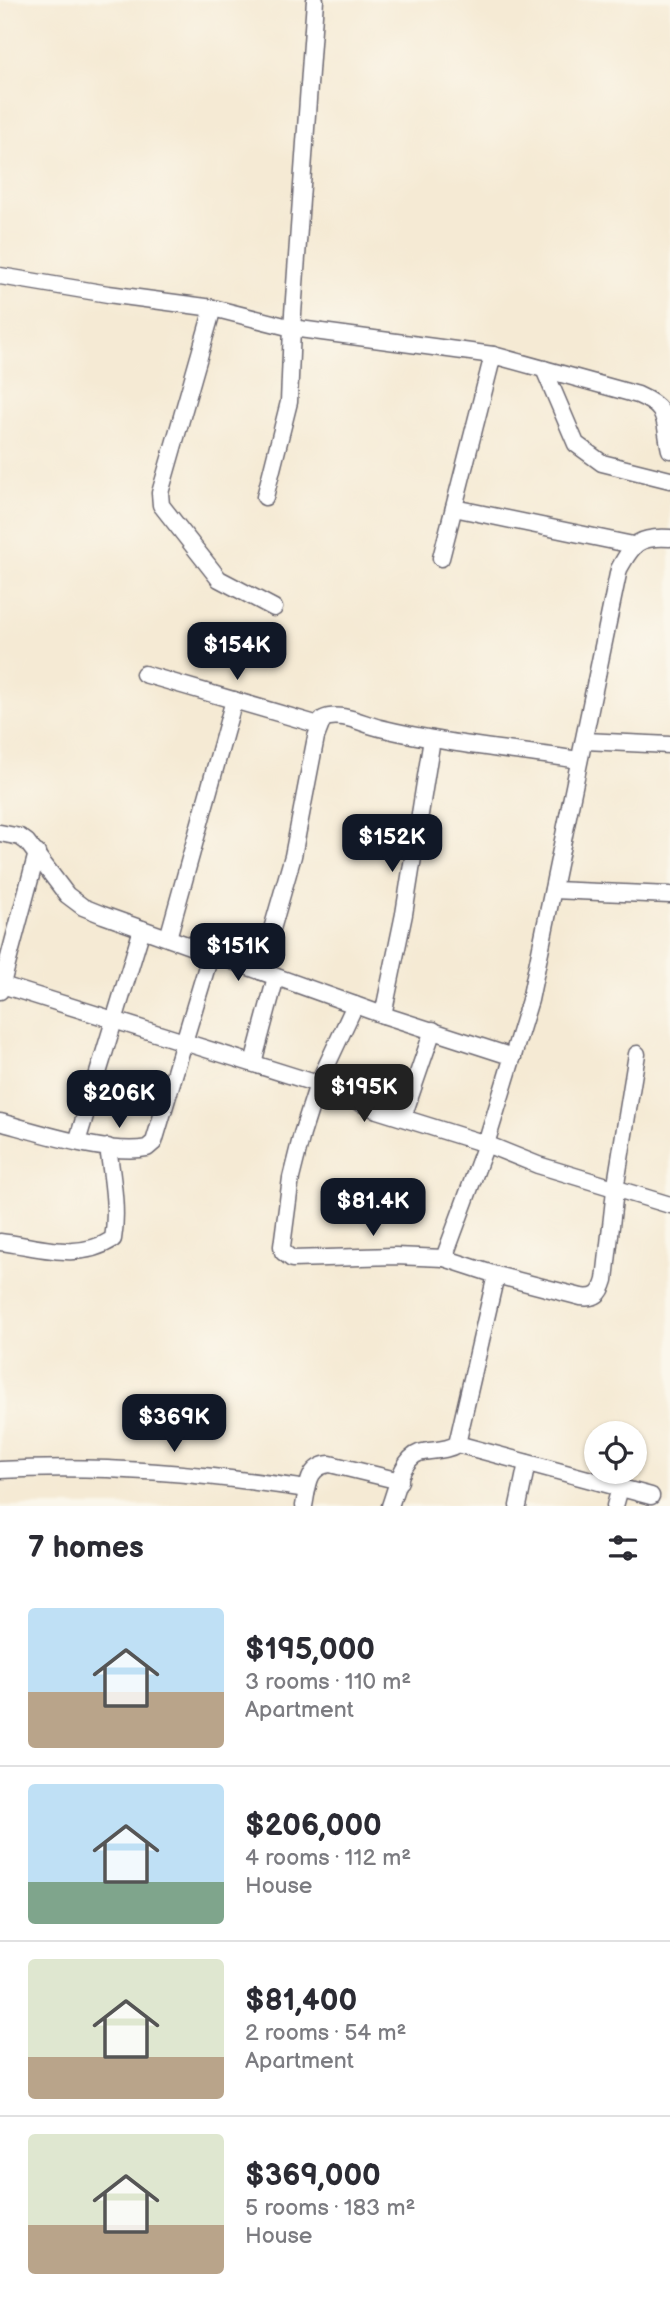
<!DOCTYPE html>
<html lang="en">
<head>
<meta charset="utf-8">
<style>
  :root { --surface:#fff; --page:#f2f2f3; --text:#2b2b33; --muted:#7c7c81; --line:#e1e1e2; --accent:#111827 }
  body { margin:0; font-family:"Balsamiq Sans",sans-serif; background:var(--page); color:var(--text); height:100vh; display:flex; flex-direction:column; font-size:26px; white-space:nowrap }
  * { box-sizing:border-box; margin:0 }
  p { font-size:23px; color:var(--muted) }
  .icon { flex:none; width:38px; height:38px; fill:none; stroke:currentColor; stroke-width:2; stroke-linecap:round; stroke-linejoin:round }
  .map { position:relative; height:1506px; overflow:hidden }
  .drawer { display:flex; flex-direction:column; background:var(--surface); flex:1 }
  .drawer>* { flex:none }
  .buttons { position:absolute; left:584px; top:1421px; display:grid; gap:14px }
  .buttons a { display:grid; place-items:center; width:63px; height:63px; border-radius:50%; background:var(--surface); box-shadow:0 2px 5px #0004; font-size:35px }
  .price { position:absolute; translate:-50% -60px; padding:0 16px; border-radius:14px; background:var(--accent); color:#fff; font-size:23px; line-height:46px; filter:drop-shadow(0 2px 4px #0008) }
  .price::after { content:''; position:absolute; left:50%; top:42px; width:21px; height:16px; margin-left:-10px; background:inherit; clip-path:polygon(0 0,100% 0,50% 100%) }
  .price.selected { background:#222; color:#fff }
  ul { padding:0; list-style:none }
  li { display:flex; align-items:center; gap:21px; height:175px; padding:0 28px }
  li+li { border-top:2px solid var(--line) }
  li span { display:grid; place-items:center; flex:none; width:196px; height:140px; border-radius:7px; color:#555 }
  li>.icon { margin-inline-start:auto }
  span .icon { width:84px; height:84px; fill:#fffc; stroke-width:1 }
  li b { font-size:30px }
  h2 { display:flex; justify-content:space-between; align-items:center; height:84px; padding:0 28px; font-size:30px }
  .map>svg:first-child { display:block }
</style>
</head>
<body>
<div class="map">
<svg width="670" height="1506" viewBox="0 0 670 1506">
  <rect width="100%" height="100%" fill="#fbf7ec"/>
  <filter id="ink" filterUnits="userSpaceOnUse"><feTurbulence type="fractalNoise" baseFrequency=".0143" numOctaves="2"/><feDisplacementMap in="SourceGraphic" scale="14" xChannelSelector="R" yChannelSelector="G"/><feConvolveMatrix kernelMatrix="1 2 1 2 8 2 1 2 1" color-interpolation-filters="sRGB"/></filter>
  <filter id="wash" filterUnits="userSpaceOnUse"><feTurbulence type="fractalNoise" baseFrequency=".00686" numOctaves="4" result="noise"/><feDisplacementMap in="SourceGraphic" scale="28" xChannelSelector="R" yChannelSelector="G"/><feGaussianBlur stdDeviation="1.57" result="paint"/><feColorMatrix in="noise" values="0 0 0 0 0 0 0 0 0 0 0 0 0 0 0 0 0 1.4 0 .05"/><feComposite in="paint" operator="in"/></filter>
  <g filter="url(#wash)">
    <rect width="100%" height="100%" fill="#f5ead4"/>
  </g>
  <g filter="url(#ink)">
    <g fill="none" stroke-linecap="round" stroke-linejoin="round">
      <g stroke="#6c6871" stroke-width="19">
        <g id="minor">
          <path d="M0 276 108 294 213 308 292 328 315 0"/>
          <path d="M213 308 160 493 161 505 219 579 274 608"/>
          <path d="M544 369 576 444 602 463 670 480"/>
          <path d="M265 497 289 402 292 328 493 355 638 395C670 409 663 419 670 450"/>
          <path d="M454 508 633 545"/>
          <path d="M441 558 493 355"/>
          <path d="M144 674 319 725"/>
          <path d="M585 741 670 745"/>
          <path d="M0 833 20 837 27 842 67 895 83 907 103 915 383 1015 513 1057"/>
          <path d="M553 890 670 895"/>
          <path d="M168 938 234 700"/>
          <path d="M211 953 184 1042 318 1084 377 1110 486 1144 538 1165 670 1205"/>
          <path d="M260 971 293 856 316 737 323 719C340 711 363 724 380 728 445 744 513 750 579 760"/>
          <path d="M0 991 37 853"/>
          <path d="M355 1005 318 1084 302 1134 291 1178 282 1246 283 1252 292 1259 395 1256 444 1258 496 1275 581 1297C596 1299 601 1294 605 1280L615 1190 637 1054"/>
          <path d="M383 1015 404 914 432 739"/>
          <path d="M253 1063 276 977"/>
          <path d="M403 1117 433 1030"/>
          <path d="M0 1122C37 1132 111 1156 147 1148L154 1142 184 1042 2 985"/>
          <path d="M77 1142 142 929"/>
          <path d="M0 1242C38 1246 77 1262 113 1239 118 1210 112 1177 108 1147"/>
          <path d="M444 1258 486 1144 530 1000 619 569C633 543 639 536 670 538"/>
          <path d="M457 1444 651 1496"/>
          <path d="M0 1470C103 1464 206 1474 307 1489"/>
          <path d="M304 1506C308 1487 307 1466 330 1464L400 1481"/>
          <path d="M390 1506C396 1490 402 1459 419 1453 432 1449 445 1452 457 1444L496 1275"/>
          <path d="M518 1506 527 1463"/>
          <path d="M615 1506 620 1488"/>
        </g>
      </g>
      <use href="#minor" stroke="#fff" stroke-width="16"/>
    </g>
  </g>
</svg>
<div class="buttons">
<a><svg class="icon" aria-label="locate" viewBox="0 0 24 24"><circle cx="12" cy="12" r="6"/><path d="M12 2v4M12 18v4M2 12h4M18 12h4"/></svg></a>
</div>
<b class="price" style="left:237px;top:682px">$154K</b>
<b class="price" style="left:392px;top:874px">$152K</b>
<b class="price" style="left:238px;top:983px">$151K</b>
<b class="price selected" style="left:364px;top:1124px">$195K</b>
<b class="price" style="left:119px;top:1130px">$206K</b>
<b class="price" style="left:373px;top:1238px">$81.4K</b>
<b class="price" style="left:174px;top:1454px">$369K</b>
</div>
<section class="drawer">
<h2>7 homes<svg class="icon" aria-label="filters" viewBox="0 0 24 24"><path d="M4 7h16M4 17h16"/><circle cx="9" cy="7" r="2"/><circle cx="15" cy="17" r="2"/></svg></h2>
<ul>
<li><span style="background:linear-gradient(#bfe0f5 60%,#b9a48a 0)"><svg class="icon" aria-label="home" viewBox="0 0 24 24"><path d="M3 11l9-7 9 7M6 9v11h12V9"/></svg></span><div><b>$195,000</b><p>3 rooms · 110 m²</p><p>Apartment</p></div></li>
<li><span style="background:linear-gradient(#bfe0f5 70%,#7fa58c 0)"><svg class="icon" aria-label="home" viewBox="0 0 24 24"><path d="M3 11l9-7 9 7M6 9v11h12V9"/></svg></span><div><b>$206,000</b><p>4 rooms · 112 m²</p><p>House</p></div></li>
<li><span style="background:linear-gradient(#dfe7d0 70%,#b9a48a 0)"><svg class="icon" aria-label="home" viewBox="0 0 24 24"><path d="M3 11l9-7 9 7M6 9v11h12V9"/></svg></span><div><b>$81,400</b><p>2 rooms · 54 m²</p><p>Apartment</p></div></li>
<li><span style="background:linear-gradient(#dfe7d0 65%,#b9a48a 0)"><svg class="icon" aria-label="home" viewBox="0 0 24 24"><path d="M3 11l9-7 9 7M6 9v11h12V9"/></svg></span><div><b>$369,000</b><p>5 rooms · 183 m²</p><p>House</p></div></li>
</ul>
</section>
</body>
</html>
